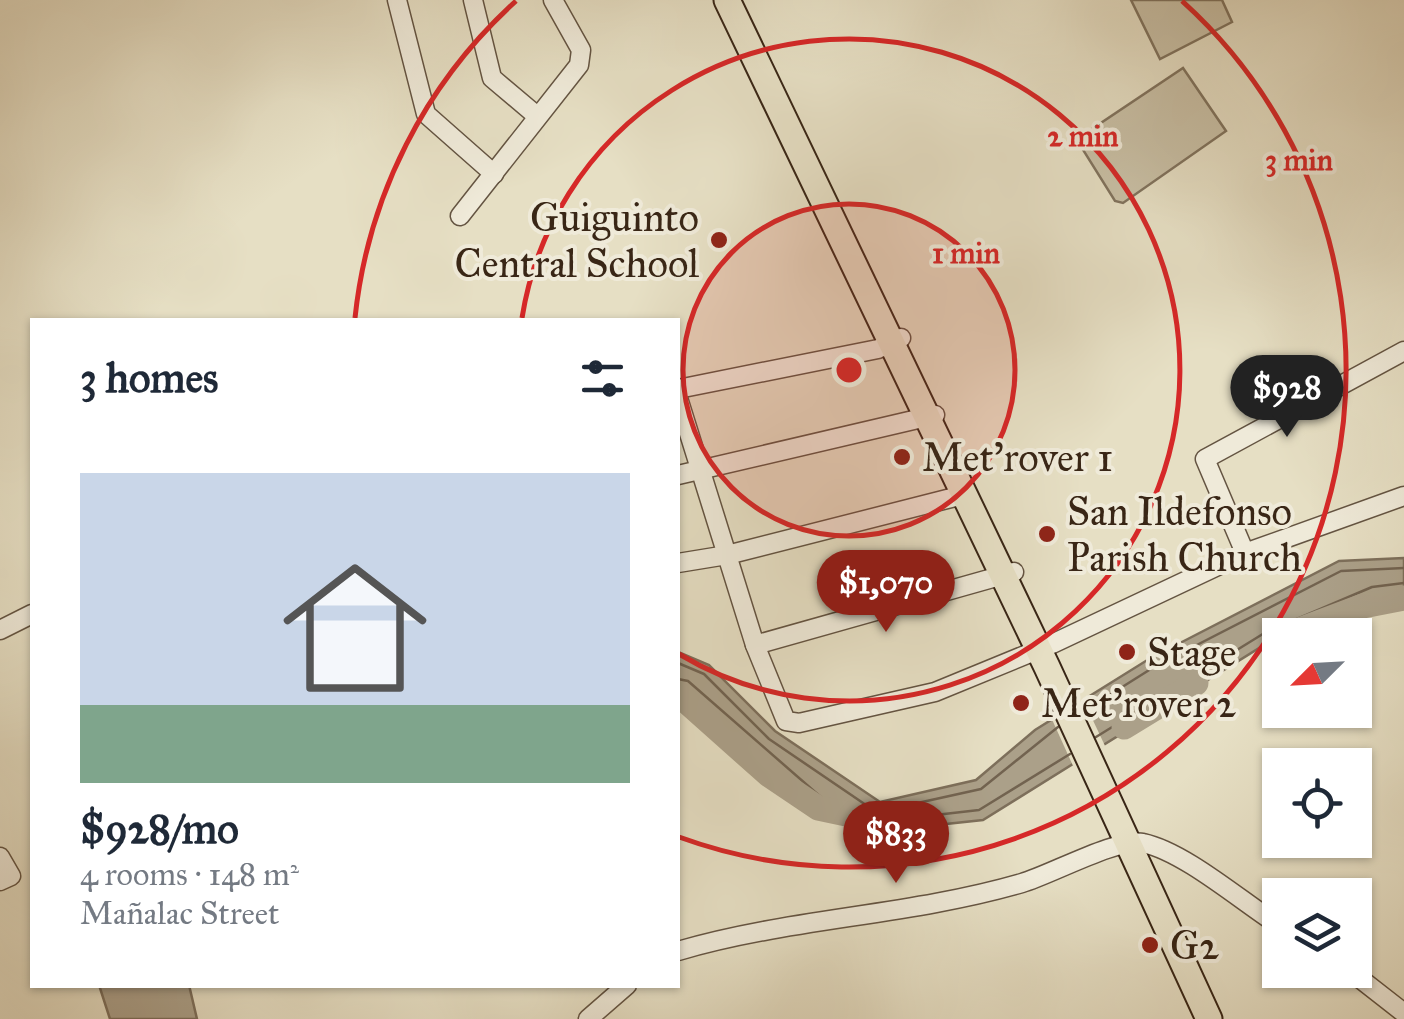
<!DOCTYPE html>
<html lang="en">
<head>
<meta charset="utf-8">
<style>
  :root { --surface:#fff; --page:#f2f2f3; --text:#1f2937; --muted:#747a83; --accent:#8f2418 }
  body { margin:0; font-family:"IM FELL Great Primer",serif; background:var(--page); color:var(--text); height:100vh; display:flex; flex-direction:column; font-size:38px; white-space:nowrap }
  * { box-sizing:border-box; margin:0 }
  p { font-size:32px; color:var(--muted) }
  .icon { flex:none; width:55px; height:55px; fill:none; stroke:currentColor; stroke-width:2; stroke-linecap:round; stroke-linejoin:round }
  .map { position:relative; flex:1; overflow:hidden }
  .drawer { position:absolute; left:30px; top:318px; width:650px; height:670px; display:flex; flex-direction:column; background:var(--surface); border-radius:0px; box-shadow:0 2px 8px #0004 }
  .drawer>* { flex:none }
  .needle { width:65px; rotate:246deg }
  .controls { position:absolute; left:1262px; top:618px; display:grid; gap:20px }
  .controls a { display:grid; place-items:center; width:110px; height:110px; border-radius:0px; background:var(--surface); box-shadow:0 2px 8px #0004; font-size:50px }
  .price { position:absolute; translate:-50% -85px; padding:0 22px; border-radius:35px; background:var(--accent); color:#fff; font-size:32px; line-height:65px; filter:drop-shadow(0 2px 5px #0008) }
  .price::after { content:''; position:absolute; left:50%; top:60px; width:30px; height:22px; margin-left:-15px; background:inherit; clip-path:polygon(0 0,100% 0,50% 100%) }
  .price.current { background:#222; color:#fff }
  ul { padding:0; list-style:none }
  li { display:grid; align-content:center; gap:20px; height:530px; padding:0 50px }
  li span { display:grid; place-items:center; height:310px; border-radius:0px; color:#555 }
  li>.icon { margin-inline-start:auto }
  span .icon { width:180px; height:180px; fill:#fffc; stroke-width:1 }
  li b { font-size:42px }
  h2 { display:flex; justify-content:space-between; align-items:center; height:120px; padding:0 50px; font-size:42px }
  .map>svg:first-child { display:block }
</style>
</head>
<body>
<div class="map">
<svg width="1404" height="1019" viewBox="0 0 1404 1019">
  <rect width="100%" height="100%" fill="#e6dfc4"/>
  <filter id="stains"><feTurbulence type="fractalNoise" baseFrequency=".002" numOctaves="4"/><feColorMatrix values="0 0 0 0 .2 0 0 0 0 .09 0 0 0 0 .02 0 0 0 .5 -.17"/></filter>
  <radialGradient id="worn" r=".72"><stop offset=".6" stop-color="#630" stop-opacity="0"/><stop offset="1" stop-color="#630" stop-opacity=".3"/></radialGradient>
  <g fill="#c9c0a6" stroke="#81735e" stroke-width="2.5">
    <path d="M1131 0H1222L1232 22 1160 59Z"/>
    <path d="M1183 68 1226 131 1123 203 1115 201 1080 145V137Z"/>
  </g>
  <g fill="#aba089" stroke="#7d6f5b" stroke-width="2.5">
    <path d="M1404 558V592L1376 597 1280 635 983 820 918 827 835 822 678 685V652L709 665 775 731 880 802 976 780 1035 730 1149 659 1339 561Z"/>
    <path d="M99 985H189L197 1019H110Z"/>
  </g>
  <path fill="#e6dfc4" d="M1081 695 1106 748 1074 768 1050 715Z"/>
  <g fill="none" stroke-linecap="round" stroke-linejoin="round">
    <g stroke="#726350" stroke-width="2.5">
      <path d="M678 663 704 674 769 739 866 805 868 812H838L688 681 678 679"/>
      <path d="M1084 711 1154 667 1341 571 1404 568"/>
      <path d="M1058 727 981 789 904 806 901 813 918 817 979 810 1070 754"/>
      <path d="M1096 737 1266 632 1372 587 1404 583"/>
    </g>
    <g stroke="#aba089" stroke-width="25">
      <path d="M1286 635 1363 606 1404 598"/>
      <path d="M678 694 769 775 818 808 851 815"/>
      <path d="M1124 727 1196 683"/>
    </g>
    <g stroke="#645442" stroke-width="21">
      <g id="minor">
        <path d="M397 0 426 114 494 174"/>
        <path d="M473 0 492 78 537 116"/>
        <path d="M460 216 579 65 581 50 553 0"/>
        <path d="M678 389 878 349 901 338"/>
        <path d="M678 398 755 645 786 721 799 723 935 692 1052 644 1245 553 1404 496"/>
        <path d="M678 475 935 415"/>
        <path d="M1245 553 1205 459 1404 351"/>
        <path d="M678 563 727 555 963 495"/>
        <path d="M0 630 32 614"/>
        <path d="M755 645 1014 572"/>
        <path d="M0 857 11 876 0 881"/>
        <path d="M678 951C790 918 909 916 1022 883 1050 875 1119 837 1143 843 1185 852 1242 902 1280 926"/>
        <path d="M1349 970 1404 1013"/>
        <path d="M588 1019 627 985"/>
      </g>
    </g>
    <g stroke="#392616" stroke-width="29">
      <path id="highway" d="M727 0 1047 667 1209 1019"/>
    </g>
    <use href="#minor" stroke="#efead9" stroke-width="18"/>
    <use href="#highway" stroke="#e6dfc4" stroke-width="25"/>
  </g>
  <circle cx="849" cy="370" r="166" fill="#d62828" fill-opacity=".12"/>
  <g fill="none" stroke="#d62828" stroke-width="5">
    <circle cx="849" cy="370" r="166"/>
    <path d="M522 318A331 331 0 1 1 679 654"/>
    <path d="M355 318A497 497 0 0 1 516 1M1182 1A497 497 0 0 1 679 837"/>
  </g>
  <g fill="#8f2418" stroke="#efead9" stroke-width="4">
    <circle cx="719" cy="240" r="10"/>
    <circle cx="902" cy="457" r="10"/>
    <circle cx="1047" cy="534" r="10"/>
    <circle cx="1127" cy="652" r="10"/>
    <circle cx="1021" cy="703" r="10"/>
    <circle cx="1150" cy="945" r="10"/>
  </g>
  <g text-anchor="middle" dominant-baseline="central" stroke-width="8" stroke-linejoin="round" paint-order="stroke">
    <g font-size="40" fill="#392616" stroke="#efead9" text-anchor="start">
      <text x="699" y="217" text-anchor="end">Guiguinto<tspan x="699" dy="46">Central School</tspan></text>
      <text x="922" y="457">Met'rover 1</text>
      <text x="1067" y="511">San Ildefonso<tspan x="1067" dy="46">Parish Church</tspan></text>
      <text x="1147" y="652">Stage</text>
      <text x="1041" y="703">Met'rover 2</text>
      <text x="1170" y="945">G2</text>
    </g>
  </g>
  <circle cx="849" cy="370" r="15" fill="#d62828" stroke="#efead9" stroke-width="5"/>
  <g font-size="30" text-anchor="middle" font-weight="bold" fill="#d62828" stroke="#efead9" stroke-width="8" stroke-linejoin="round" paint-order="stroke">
    <text x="1083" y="146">2 min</text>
    <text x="1299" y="170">3 min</text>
    <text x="966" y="263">1 min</text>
  </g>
  <rect width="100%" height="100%" filter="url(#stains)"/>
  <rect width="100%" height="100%" fill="url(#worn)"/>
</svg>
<div class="controls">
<a><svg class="needle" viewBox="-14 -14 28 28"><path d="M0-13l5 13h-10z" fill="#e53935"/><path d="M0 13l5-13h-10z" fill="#747a83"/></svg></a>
<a><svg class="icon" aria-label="locate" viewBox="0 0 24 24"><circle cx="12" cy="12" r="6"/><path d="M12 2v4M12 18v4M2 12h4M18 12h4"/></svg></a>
<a><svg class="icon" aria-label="layers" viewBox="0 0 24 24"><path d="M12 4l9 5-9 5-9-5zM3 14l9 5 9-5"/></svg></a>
</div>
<b class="price current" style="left:1287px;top:440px">$928</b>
<b class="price" style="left:886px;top:635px">$1,070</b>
<b class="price" style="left:896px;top:886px">$833</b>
<section class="drawer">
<h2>3 homes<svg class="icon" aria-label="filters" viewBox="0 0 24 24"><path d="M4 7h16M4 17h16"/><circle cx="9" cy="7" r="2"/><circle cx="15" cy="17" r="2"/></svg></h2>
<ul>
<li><span style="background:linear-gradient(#c9d6e8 75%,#7fa58c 0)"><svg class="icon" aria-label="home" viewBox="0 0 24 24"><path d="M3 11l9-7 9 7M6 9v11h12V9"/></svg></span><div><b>$928/mo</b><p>4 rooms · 148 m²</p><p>Mañalac Street</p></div></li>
</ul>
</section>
</div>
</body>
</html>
